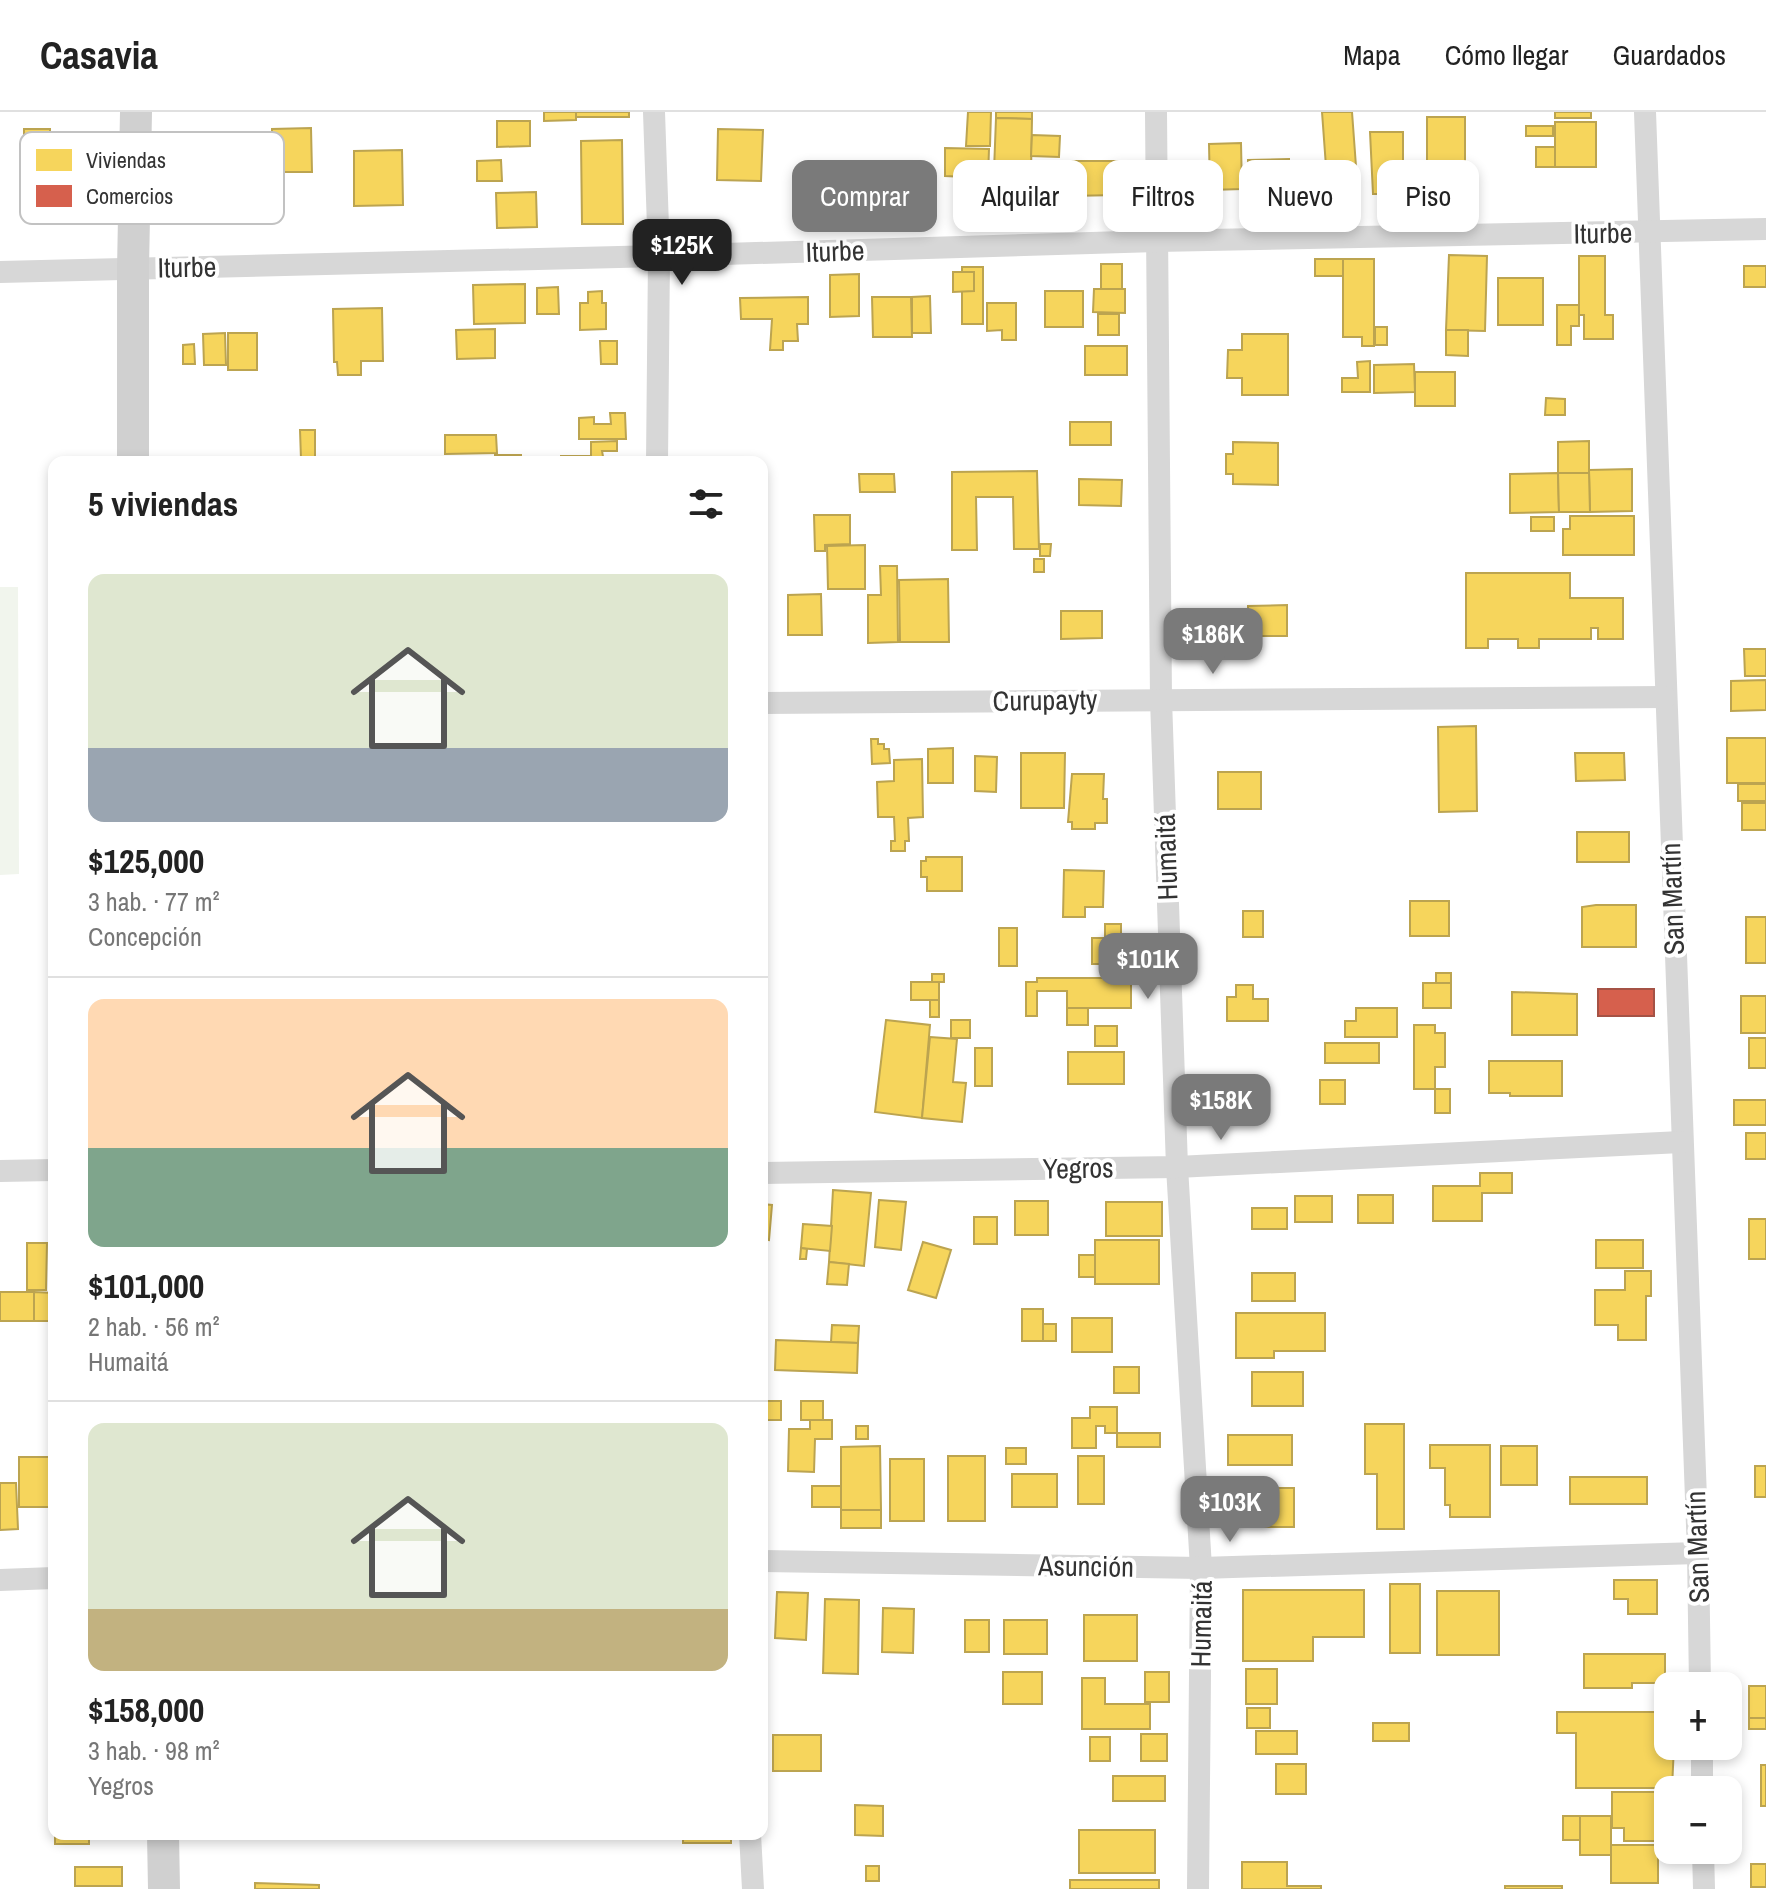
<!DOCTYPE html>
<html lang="es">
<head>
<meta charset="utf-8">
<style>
  :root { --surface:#fff; --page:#f6f6f6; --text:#222; --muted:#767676; --line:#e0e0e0; --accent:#7a7a7a }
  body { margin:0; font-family:"Archivo Narrow",sans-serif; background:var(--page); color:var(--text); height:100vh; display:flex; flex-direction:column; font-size:30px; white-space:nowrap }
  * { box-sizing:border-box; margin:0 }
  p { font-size:26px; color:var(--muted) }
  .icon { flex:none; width:44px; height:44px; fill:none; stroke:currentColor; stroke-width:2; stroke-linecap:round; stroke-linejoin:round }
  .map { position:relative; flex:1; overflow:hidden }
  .sheet { position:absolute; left:48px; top:344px; width:720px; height:1384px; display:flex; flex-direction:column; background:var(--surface); border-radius:16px; box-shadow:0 4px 12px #0003 }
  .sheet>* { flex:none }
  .guide { position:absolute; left:792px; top:48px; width:760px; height:72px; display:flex; gap:16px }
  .controls { position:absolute; left:1654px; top:1560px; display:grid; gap:16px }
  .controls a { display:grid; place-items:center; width:88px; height:88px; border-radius:16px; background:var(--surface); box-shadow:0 4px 12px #0003; font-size:40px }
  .price { position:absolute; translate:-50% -68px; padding:0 18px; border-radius:16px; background:var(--accent); color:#fff; font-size:26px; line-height:52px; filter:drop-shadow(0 2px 4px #0008) }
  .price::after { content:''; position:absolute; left:50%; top:48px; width:24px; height:18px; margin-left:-12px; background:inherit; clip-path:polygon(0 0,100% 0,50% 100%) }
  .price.on { background:#222; color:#fff }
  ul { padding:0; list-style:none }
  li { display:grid; align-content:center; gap:16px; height:424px; padding:0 40px }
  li+li { border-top:2px solid var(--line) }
  li span { display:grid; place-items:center; height:248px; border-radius:16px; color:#555 }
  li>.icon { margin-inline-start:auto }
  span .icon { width:144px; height:144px; fill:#fffc; stroke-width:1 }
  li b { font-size:34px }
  h2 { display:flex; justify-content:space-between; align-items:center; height:96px; padding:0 40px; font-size:34px }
  .chip { padding:0 28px; border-radius:16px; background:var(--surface); box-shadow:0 4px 12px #0003; font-size:28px; line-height:72px }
  .chip.on { background:var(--accent); color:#fff }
  header { display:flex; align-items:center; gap:48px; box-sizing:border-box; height:112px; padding:0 40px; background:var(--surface); border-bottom:2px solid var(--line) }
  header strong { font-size:38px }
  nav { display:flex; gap:44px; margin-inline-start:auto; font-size:28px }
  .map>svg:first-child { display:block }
</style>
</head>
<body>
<header>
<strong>Casavia</strong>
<nav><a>Mapa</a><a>Cómo llegar</a><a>Guardados</a></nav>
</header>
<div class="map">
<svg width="1766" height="1777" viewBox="0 0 1766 1777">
  <rect width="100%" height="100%" fill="#fff"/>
  <path fill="#f1f5ed" d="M0 475H18L19 762 0 763Z"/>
  <g fill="#f6d55c" stroke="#bca450" stroke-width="2">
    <path d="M544 0H576V8L544 9Z"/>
    <rect x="576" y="0" width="53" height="5"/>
    <path d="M968 0H991L990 34H966Z"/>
    <path d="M996 0H1032V7L996 6Z"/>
    <path d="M1322 0H1352L1357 68H1327Z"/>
    <rect x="1555" y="0" width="36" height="6"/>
    <rect x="1427" y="5" width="38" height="74"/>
    <path d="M996 6 1032 7 1031 60 994 59Z"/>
    <path d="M497 9H530V34L497 35Z"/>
    <rect x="1555" y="10" width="41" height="45"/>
    <rect x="1526" y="14" width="27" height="10"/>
    <path d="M311 16 312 60H272V17Z"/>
    <rect x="24" y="17" width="26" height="26"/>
    <path d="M718 17 763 18 761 69 717 68Z"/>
    <path d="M1370 20H1403V49H1410V82H1373Z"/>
    <path d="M1032 23 1060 24 1059 45 1031 44Z"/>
    <path d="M622 28 623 112H582L581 29Z"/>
    <path d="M1241 31 1242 77 1210 78 1209 32Z"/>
    <rect x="1536" y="35" width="19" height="20"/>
    <path d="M945 36 989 37 988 66 945 64Z"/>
    <path d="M402 38 403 93 354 94V39Z"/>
    <path d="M1289 47V85H1249L1248 48Z"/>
    <path d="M501 48 502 69H477V49Z"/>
    <path d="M1068 49H1119V83L1068 84Z"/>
    <path d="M990 58 1031 60 1029 97 989 96Z"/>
    <rect x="1327" y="68" width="30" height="26"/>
    <path d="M536 80 537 115 497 116 496 81Z"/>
    <path d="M1449 143 1487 144 1485 219 1446 218Z"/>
    <path d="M1579 144H1605V203H1613V227H1584V203H1579Z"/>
    <rect x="1315" y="147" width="28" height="17"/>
    <path d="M1343 147H1374V234H1362V225H1343Z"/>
    <rect x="1101" y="152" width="21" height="25"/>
    <rect x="1744" y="154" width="22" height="21"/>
    <rect x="962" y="155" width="21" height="57"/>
    <path d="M953 160H974V179L953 180Z"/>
    <path d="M859 162V204L830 205V163Z"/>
    <rect x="1498" y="166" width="45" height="47"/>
    <path d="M525 172V211L474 212 473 173Z"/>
    <path d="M558 175 559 202H537V176Z"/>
    <path d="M1094 177H1125V201L1093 200Z"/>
    <path d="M602 179V191H606V217L580 218V191H588V180Z"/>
    <rect x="1045" y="179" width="38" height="36"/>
    <path d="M930 184 931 221H912V185Z"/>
    <path d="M808 185V212H797L798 229H783V238H770L772 207H741L740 186Z"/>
    <path d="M872 185H911L912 225H873Z"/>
    <path d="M987 191H1016V228H1002V218L987 219Z"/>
    <path d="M1557 193H1579V214H1571V233H1557Z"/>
    <path d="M382 196 383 249H361V263H338L337 250H334L333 197Z"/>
    <rect x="1098" y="202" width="21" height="21"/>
    <rect x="1375" y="215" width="12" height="18"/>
    <path d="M495 217V246L457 247 456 218Z"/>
    <path d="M1446 218H1468V244L1446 243Z"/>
    <path d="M225 221 226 253H204L203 222Z"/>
    <rect x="228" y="221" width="29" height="37"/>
    <path d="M1242 222H1288V283H1242V266H1227L1228 238H1242Z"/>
    <path d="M600 229H617V252H601Z"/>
    <path d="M194 232 195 252H183V233Z"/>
    <rect x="1085" y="234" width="42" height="29"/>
    <path d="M1370 249V280H1342V266H1358L1357 250Z"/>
    <path d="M1414 252 1415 280 1374 281V253Z"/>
    <rect x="1415" y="260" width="40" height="34"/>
    <path d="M1546 286 1565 287V303H1545Z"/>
    <path d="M610 301H625L626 327H579V306L594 305V312H611Z"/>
    <rect x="1070" y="310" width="41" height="23"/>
    <path d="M300 318H315V347H301Z"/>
    <path d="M445 323H496L497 341 445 342Z"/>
    <path d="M617 329V339H602L604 350H561V344H591V330Z"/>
    <path d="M1589 329V361H1558V330Z"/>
    <path d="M1233 330 1278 331V373L1233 372V362H1226V342H1233Z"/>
    <rect x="495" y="343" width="26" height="7"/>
    <path d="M1632 357V399L1590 400 1589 358Z"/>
    <path d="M1037 359 1039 437H1014L1013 385H976L977 438H952V360Z"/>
    <path d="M1558 361 1559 400 1510 401V362Z"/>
    <path d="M1558 361H1589L1590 400H1559Z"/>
    <path d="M859 362H894L895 380H860Z"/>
    <path d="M1079 367 1122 368 1121 394 1079 393Z"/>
    <path d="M814 403H850V432L825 433V439H815Z"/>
    <path d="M1570 404H1634V443H1563V417H1570Z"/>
    <rect x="1531" y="405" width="23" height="14"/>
    <path d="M1040 432H1051L1050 444H1040Z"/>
    <path d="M865 433V477H828L827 434Z"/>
    <rect x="1034" y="447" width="10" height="13"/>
    <path d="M880 454H897L898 530 868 531V483H881Z"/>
    <path d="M1466 461H1570V486H1623V527H1598V516H1591V527H1539V536H1518V527H1488V536H1466Z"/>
    <path d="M948 467 949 530H900L899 468Z"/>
    <path d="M821 482 822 523H788V483Z"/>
    <path d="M1287 493V524H1248V494Z"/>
    <path d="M1061 499H1102V526L1061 527Z"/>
    <path d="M1744 537H1766V564H1745Z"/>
    <path d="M1766 568V598L1731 599V569Z"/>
    <path d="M1476 614 1477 699 1439 700 1438 615Z"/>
    <rect x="1727" y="626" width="39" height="45"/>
    <path d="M871 627H878V632H884V637H889L890 651 872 652Z"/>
    <path d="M953 636V671H928V637Z"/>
    <path d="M1021 641H1065L1064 696H1021Z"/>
    <path d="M1575 641H1624L1625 668 1576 669Z"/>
    <path d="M975 644 997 645 996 680 975 679Z"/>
    <path d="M922 647 923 705 908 706 909 729H905V739H891V729H895L894 705H878L877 670 894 669V648Z"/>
    <rect x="1218" y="660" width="43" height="37"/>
    <path d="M1072 662H1104L1103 687H1107V711H1095V717H1072V710H1068Z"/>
    <rect x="1738" y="672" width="28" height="17"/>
    <rect x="1742" y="691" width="24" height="27"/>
    <rect x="1577" y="720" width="52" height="30"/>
    <path d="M926 745H962V779H927V765H921V749H926Z"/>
    <path d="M1064 758 1104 759 1103 795H1085V805H1063Z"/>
    <rect x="1410" y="789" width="39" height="35"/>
    <path d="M1596 793H1636V835H1582V795Z"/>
    <rect x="1243" y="799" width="20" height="26"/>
    <rect x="1746" y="805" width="20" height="46"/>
    <path d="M1105 812H1121V844H1101V852H1092V826H1105Z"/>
    <rect x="999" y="816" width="18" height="38"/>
    <rect x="1436" y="861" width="15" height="10"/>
    <rect x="932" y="862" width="12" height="8"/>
    <path d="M1037 866H1131V896H1067V879H1037V904H1026V870H1037Z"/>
    <rect x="911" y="870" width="28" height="18"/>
    <rect x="1423" y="871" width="28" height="25"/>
    <path d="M1236 873H1253V887H1268V909H1227V885H1236Z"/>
    <path d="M1512 880 1577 882V923H1512Z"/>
    <rect x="1741" y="884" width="25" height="37"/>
    <rect x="930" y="888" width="9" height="17"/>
    <rect x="1067" y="896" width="21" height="17"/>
    <path d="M1356 896H1397V925H1345V909H1356Z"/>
    <path d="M886 908 930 913 922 1006 875 1000Z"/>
    <rect x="951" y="908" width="19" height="18"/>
    <path d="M1414 913H1435V921H1445V955H1435V977H1414Z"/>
    <rect x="1095" y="914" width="22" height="20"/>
    <path d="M930 925 957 927 953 970 966 971 962 1010 922 1006Z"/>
    <rect x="1749" y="926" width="17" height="30"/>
    <rect x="1325" y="931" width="54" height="20"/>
    <rect x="975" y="936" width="17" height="38"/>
    <rect x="1068" y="940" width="56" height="32"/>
    <path d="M1489 949H1562V984H1510V981H1489Z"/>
    <rect x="1320" y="968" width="25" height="24"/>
    <rect x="1435" y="977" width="15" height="24"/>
    <rect x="1734" y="988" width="32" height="25"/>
    <rect x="1746" y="1021" width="20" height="26"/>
    <path d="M1480 1061H1512V1081H1482V1109H1433V1074H1480Z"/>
    <path d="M833 1078 871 1081 864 1154 829 1150Z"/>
    <rect x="1358" y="1083" width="35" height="28"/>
    <rect x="1295" y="1084" width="37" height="26"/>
    <path d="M879 1088 906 1090 901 1138 875 1135Z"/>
    <rect x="1015" y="1089" width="33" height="34"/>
    <rect x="1106" y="1090" width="56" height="34"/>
    <path d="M762 1092 772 1093 769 1128 762 1127Z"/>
    <rect x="1252" y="1096" width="35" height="21"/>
    <rect x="974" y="1105" width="23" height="27"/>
    <rect x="1749" y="1107" width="17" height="40"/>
    <path d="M803 1112 832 1114 830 1139 801 1136Z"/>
    <rect x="1095" y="1128" width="64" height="44"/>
    <rect x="1596" y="1128" width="47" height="28"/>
    <path d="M923 1130 951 1138 936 1186 908 1178Z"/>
    <path d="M27 1131H47L46 1178H27Z"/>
    <path d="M801 1136 807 1137 806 1147H800Z"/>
    <rect x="1079" y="1143" width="16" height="22"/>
    <path d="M829 1150 849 1152 847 1173 827 1172Z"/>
    <path d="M1625 1159H1651V1184H1646V1228H1618V1213H1595V1178H1625Z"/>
    <rect x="1252" y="1161" width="43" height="28"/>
    <rect x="0" y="1180" width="34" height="29"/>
    <path d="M34 1180 54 1181V1209H34Z"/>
    <rect x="1022" y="1197" width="21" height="32"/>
    <path d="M1236 1201H1325V1239H1274V1246H1236Z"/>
    <rect x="1072" y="1206" width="40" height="34"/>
    <rect x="1043" y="1212" width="13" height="17"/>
    <path d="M832 1213 859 1214 858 1231 831 1230Z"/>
    <path d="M776 1228 858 1231 857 1261 775 1258Z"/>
    <rect x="1114" y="1255" width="25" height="26"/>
    <rect x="1252" y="1260" width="51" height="34"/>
    <rect x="766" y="1289" width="15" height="19"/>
    <rect x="801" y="1289" width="22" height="19"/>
    <path d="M1090 1295H1117V1321H1105V1314H1096V1336H1072V1306H1090Z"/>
    <path d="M810 1308H832V1327H815L814 1360 788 1359 789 1317H810Z"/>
    <path d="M1365 1312H1404V1417H1377V1362H1365Z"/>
    <rect x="856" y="1314" width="12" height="13"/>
    <rect x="1117" y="1321" width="43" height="14"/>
    <rect x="1228" y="1323" width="64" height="30"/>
    <path d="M1430 1333H1490V1405H1450V1393H1445V1356H1430Z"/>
    <path d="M880 1334 881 1398H841V1335Z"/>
    <rect x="1501" y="1334" width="36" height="39"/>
    <rect x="1006" y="1336" width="20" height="16"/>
    <rect x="948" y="1344" width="37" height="65"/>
    <rect x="1078" y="1344" width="26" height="48"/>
    <rect x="19" y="1345" width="35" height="50"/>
    <rect x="890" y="1347" width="34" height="62"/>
    <rect x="1755" y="1354" width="11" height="31"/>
    <rect x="1012" y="1362" width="45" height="33"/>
    <rect x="1570" y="1365" width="77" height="27"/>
    <path d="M0 1371H16L18 1417 0 1418Z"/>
    <rect x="812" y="1374" width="29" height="21"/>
    <rect x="1241" y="1376" width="53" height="39"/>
    <rect x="841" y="1398" width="40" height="18"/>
    <path d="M1614 1468H1657V1502H1628V1487H1614Z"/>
    <rect x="1390" y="1472" width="30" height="69"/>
    <path d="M1243 1478H1364V1525H1313V1549H1243Z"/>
    <rect x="1437" y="1479" width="62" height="64"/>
    <path d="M777 1480 808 1481 806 1528 775 1526Z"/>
    <path d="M825 1487 859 1488 858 1562 823 1561Z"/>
    <path d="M883 1496 914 1497 913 1541 882 1540Z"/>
    <rect x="1084" y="1503" width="53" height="46"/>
    <rect x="965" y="1508" width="24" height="32"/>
    <rect x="1004" y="1508" width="43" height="34"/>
    <path d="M1584 1542H1665V1571H1632V1576H1584Z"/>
    <rect x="1246" y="1557" width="31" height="35"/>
    <rect x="1003" y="1560" width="39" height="32"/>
    <rect x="1145" y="1560" width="24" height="30"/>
    <path d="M1082 1566H1105V1592H1150V1617H1082Z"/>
    <rect x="1749" y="1574" width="17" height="32"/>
    <rect x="1247" y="1596" width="23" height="20"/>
    <path d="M1557 1600H1668V1634H1674L1672 1676H1576V1621H1557Z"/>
    <rect x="1749" y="1606" width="17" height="11"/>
    <rect x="1373" y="1611" width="36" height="18"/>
    <rect x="1256" y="1619" width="41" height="23"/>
    <rect x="1141" y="1622" width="26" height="27"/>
    <rect x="773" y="1623" width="48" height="36"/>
    <rect x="1090" y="1625" width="20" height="24"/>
    <rect x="1276" y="1652" width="30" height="30"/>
    <rect x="1761" y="1653" width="5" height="41"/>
    <rect x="1113" y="1664" width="52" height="25"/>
    <path d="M1612 1680H1659V1729H1624V1716H1612Z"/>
    <path d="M855 1693 883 1694V1724L855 1723Z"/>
    <rect x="1563" y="1704" width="17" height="24"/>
    <rect x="1580" y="1704" width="31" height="39"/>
    <rect x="1079" y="1718" width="76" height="43"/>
    <rect x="55" y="1722" width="34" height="10"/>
    <rect x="683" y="1722" width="48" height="9"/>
    <rect x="1611" y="1733" width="47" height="38"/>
    <path d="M1242 1750H1287V1774H1321V1777H1242Z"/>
    <rect x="1751" y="1752" width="15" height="23"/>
    <rect x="866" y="1754" width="13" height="15"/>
    <rect x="75" y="1755" width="47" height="19"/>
    <rect x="1070" y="1768" width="89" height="9"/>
    <path d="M255 1771 319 1773V1777H255Z"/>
    <rect x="1505" y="1774" width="57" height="3"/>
  </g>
  <rect fill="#d6604d" stroke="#a55245" stroke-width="2" x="1598" y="877" width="56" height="27"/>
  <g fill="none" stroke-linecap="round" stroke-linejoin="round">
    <g stroke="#d7d7d7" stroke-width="22">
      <path d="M654 0 659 144 657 350"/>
      <path d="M1156 0 1161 587 1177 1055 1201 1456 1198 1777"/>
      <path d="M1645 0 1698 1441 1700 1574"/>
      <path d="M0 160 659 144 1157 129 1766 117"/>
      <path d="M762 591 1665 585"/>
      <path d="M0 1059 54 1058"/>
      <path d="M762 1061 1177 1055 1681 1030"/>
      <path d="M762 1449 1201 1456 1698 1441"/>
      <path d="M0 1468 54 1466"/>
      <path d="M1702 1634V1678"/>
      <path d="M750 1722 753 1777"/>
      <path d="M1703 1738 1704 1777"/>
    </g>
    <g stroke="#d0d0d0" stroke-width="32">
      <path d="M133 350V157L136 0"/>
      <path d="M163 1722 164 1777"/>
    </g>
  </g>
  <g text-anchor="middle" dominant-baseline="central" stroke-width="8" stroke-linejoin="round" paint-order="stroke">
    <g font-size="28" fill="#333" stroke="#fff">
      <text transform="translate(1603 121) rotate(-1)">Iturbe</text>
      <text transform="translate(835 139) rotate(-2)">Iturbe</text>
      <text transform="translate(187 155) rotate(-1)">Iturbe</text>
      <text transform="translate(1045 588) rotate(-1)">Curupayty</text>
      <text transform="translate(1166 745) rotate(-92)">Humaitá</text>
      <text transform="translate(1672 787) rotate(-92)">San Martín</text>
      <text transform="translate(1078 1056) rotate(-1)">Yegros</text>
      <text transform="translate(1697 1435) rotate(-92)">San Martín</text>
      <text transform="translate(1086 1454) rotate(1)">Asunción</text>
      <text transform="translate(1201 1512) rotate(-89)">Humaitá</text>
    </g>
  </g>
  <rect x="20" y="20" width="264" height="92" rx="12" fill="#fff" stroke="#c2c2c2" stroke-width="2"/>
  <rect x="36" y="37" width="36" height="22" fill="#f6d55c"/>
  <rect x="36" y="73" width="36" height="22" fill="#d6604d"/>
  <g font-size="22" fill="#333">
    <text x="86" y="56">Viviendas</text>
    <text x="86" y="92">Comercios</text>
  </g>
</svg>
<div class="controls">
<a>+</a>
<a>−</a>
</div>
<b class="price on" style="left:682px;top:175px">$125K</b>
<b class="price" style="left:1213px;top:564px">$186K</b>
<b class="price" style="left:1148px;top:889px">$101K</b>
<b class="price" style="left:1221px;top:1030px">$158K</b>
<b class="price" style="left:1230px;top:1432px">$103K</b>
<div class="guide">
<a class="chip on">Comprar</a>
<a class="chip">Alquilar</a>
<a class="chip">Filtros</a>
<a class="chip">Nuevo</a>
<a class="chip">Piso</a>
</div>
<section class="sheet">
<h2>5 viviendas<svg class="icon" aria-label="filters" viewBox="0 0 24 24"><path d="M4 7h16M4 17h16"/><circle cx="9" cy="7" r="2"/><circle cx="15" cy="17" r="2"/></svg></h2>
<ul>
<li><span style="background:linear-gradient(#dfe7d0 70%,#9aa5b1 0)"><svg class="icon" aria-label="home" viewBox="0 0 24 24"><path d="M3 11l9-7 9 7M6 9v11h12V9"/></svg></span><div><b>$125,000</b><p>3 hab. · 77 m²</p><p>Concepción</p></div></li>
<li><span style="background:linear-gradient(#ffd9b3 60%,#7fa58c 0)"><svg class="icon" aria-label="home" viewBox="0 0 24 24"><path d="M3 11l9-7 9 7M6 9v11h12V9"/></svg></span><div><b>$101,000</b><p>2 hab. · 56 m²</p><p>Humaitá</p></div></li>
<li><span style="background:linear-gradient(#dfe7d0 75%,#c2b280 0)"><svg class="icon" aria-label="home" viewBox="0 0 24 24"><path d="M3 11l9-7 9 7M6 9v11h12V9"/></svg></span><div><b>$158,000</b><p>3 hab. · 98 m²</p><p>Yegros</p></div></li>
</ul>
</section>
</div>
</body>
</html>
